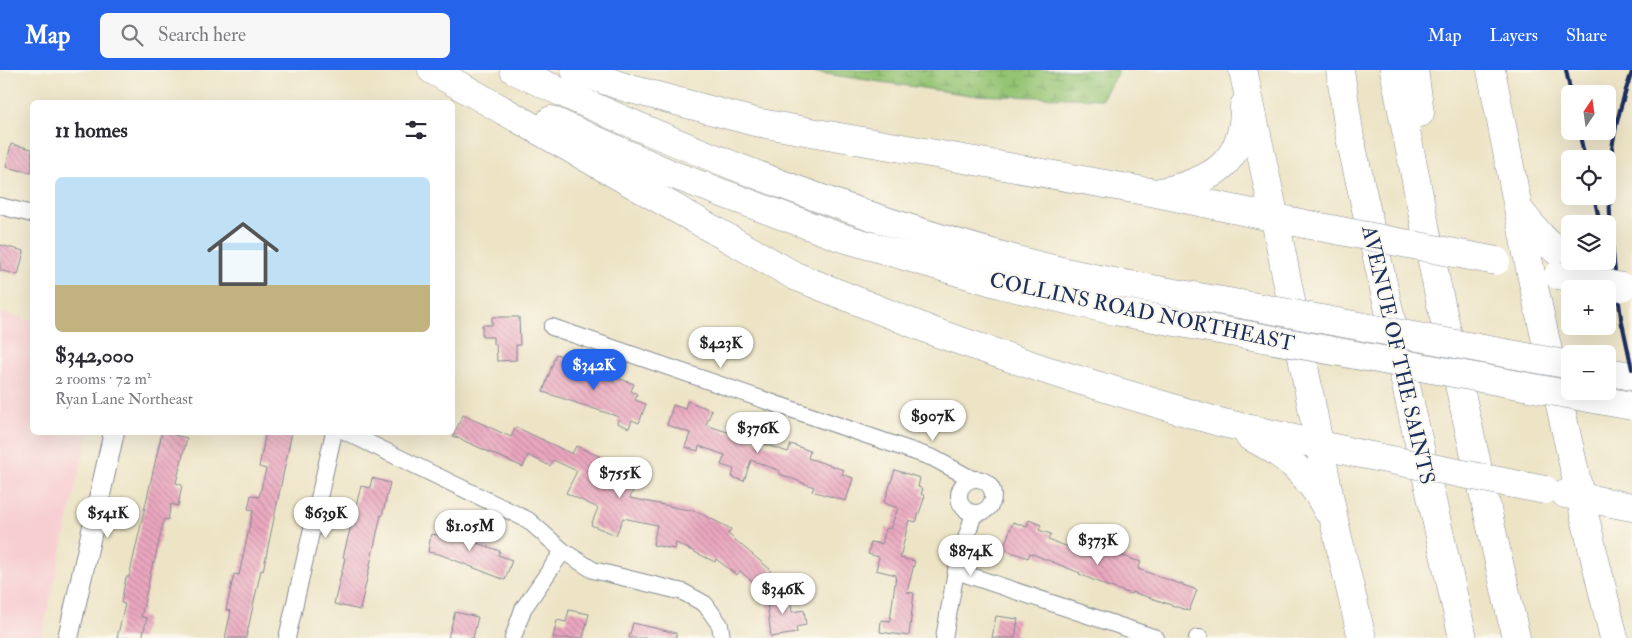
<!DOCTYPE html>
<html lang="en">
<head>
<meta charset="utf-8">
<style>
  :root { --surface:#fff; --page:#f7f7f7; --text:#2b2b33; --muted:#7c7c81; --accent:#2563eb }
  body { margin:0; font-family:"IM FELL Double Pica",serif; background:var(--page); color:var(--text); height:100vh; display:flex; flex-direction:column; font-size:19px; white-space:nowrap }
  * { box-sizing:border-box; margin:0 }
  p { font-size:16px; color:var(--muted) }
  .icon { flex:none; width:28px; height:28px; fill:none; stroke:currentColor; stroke-width:2; stroke-linecap:round; stroke-linejoin:round }
  .map { position:relative; flex:1; overflow:hidden }
  .details { position:absolute; left:30px; top:30px; width:425px; height:335px; display:flex; flex-direction:column; background:var(--surface); border-radius:8px; box-shadow:0 5px 20px #0002 }
  .details>* { flex:none }
  .needle { width:32px; rotate:13deg }
  .controls { position:absolute; left:1561px; top:15px; display:grid; gap:10px }
  .controls a { display:grid; place-items:center; width:55px; height:55px; border-radius:8px; background:var(--surface); box-shadow:0 5px 20px #0002; font-size:25px }
  .price { position:absolute; translate:-50% -42px; padding:0 11px; border-radius:18px; background:#fff; color:#222; font-size:16px; line-height:32px; filter:drop-shadow(0 1px 2px #0008) }
  .price::after { content:''; position:absolute; left:50%; top:30px; width:15px; height:11px; margin-left:-8px; background:inherit; clip-path:polygon(0 0,100% 0,50% 100%) }
  .price.active { background:var(--accent); color:#fff }
  ul { padding:0; list-style:none }
  li { display:grid; align-content:center; gap:10px; height:265px; padding:0 25px }
  li span { display:grid; place-items:center; height:155px; border-radius:8px; color:#555 }
  li>.icon { margin-inline-start:auto }
  span .icon { width:90px; height:90px; fill:#fffc; stroke-width:1 }
  li b { font-size:21px }
  h2 { display:flex; justify-content:space-between; align-items:center; height:60px; padding:0 25px; font-size:21px }
  header { display:flex; align-items:center; gap:30px; box-sizing:border-box; height:70px; padding:0 25px; background:var(--accent); color:#fff }
  header strong { font-size:24px }
  nav { display:flex; gap:28px; margin-inline-start:auto; font-size:18px }
  .search { width:350px; height:45px; background:var(--page); display:flex; align-items:center; gap:12px; box-sizing:border-box; padding:0 18px; border-radius:8px; color:var(--muted); font-size:19px }
  .map>svg:first-child { display:block }
</style>
</head>
<body>
<header>
<strong>Map</strong>
<div class="search"><svg class="icon" aria-label="search" viewBox="0 0 24 24"><circle cx="10" cy="10" r="6"/><path d="M15 15l6 6"/></svg>Search here</div>
<nav><a>Map</a><a>Layers</a><a>Share</a></nav>
</header>
<div class="map">
<svg width="1632" height="568" viewBox="0 0 1632 568">
  <defs>
    <pattern id="wetland-marsh" width="20" height="14" patternUnits="userSpaceOnUse" patternTransform="scale(1.25)"><rect width="20" height="14" fill="#95c473"/><path d="M1 5h8M5 5V1M11 12h8M15 12V8" fill="none" stroke="#79a062"/></pattern>
    <pattern id="building-back-hatch" width="6" height="6" patternUnits="userSpaceOnUse" patternTransform="scale(1.25)"><rect width="6" height="6" fill="#eba7bf"/><path d="M-1 5l2 2M0 0l6 6M5-1l2 2" fill="none" stroke="#be889e"/></pattern>
  </defs>
  <rect width="100%" height="100%" fill="#fbf7ec"/>
  <filter id="ink" filterUnits="userSpaceOnUse"><feTurbulence type="fractalNoise" baseFrequency=".02" numOctaves="2"/><feDisplacementMap in="SourceGraphic" scale="10" xChannelSelector="R" yChannelSelector="G"/><feConvolveMatrix kernelMatrix="1 2 1 2 8 2 1 2 1" color-interpolation-filters="sRGB"/></filter>
  <filter id="wash" filterUnits="userSpaceOnUse"><feTurbulence type="fractalNoise" baseFrequency=".0096" numOctaves="4" result="noise"/><feDisplacementMap in="SourceGraphic" scale="20" xChannelSelector="R" yChannelSelector="G"/><feGaussianBlur stdDeviation="1.12" result="paint"/><feColorMatrix in="noise" values="0 0 0 0 0 0 0 0 0 0 0 0 0 0 0 0 0 1.4 0 .05"/><feComposite in="paint" operator="in"/></filter>
  <g filter="url(#wash)">
    <rect width="100%" height="100%" fill="#ede4c6"/>
    <path fill="#f7cfd3" d="M0 243 32 250V362L88 363 41 568H0Z"/>
    <path fill="url(#wetland-marsh)" stroke="#587a68" d="M798 0H1119L1102 29 970 25Z"/>
    <g id="blocks">
      <g fill="url(#building-back-hatch)">
        <path d="M11 74 32 79V103L6 97Z"/>
        <path d="M0 175 24 181 18 205 0 200Z"/>
        <path d="M492 247H519L520 275H516V290L497 291 496 274H493V267H482V255H492Z"/>
        <path d="M556 284 583 293 580 301 614 312 615 307 634 314 631 321 637 324 635 330 646 334 639 353 632 350 629 358 617 353 619 347 543 322Z"/>
        <path d="M687 331 712 340 706 355 788 382 791 374 810 381 808 388 844 400 842 404 853 408 846 431 812 421 814 417 779 404 780 401 751 390 744 411 732 407 734 399 721 395 725 385 699 376 698 381 685 377 690 363 667 355 673 335 685 339Z"/>
        <path d="M463 345 511 367 516 357 572 384 576 376 605 389 598 404 634 418 630 428 698 442 731 459 728 464 771 500 758 516 740 501 737 505 716 489 715 492 676 473 675 479 653 475 657 455 623 448 616 465 591 455 598 438 566 423 577 401 553 390 550 396 528 385 523 397 453 366Z"/>
        <path d="M162 362 187 368 176 413 182 415 178 436 171 434 168 450 164 449 154 493 153 492 141 547 147 548 142 568H117L125 534 121 533 126 507H129Z"/>
        <path d="M266 362H292L263 501 261 500 246 568H225L231 541 226 540 234 504 239 505 253 440 248 439 251 425 259 427 266 399 259 397Z"/>
        <path d="M895 400 920 408 918 417 923 419 921 424 925 426 916 452 909 450 900 488 915 491 907 522 914 523 909 566 880 562 881 550 890 551 896 505 876 500 879 487 868 484 871 472 882 474 886 458 890 459 898 438 884 433Z"/>
        <path d="M372 408 390 413 382 446 381 445 360 540 334 534 345 488 343 487 361 416 370 418Z"/>
        <path d="M1029 450 1041 455 1039 460 1051 464 1048 470 1072 478 1075 470 1141 492 1138 499 1197 520 1189 541 1148 527 1132 522 1131 524 1107 516 1079 504 1080 503 1030 483 1028 488 1003 479 1013 452 1027 457Z"/>
        <path d="M453 455 474 464 471 471 500 481 498 485 512 490 505 510 439 484 428 482 431 464 448 467Z"/>
        <path d="M789 521 792 542 804 540 806 555 796 557 797 563 771 567 766 524Z"/>
        <path d="M569 540 589 544 583 568H553L557 550 566 552Z"/>
        <path d="M455 542 478 547 473 568H448Z"/>
        <path d="M996 546 1018 549 1015 568H992Z"/>
        <path d="M633 553 676 563V568H629Z"/>
      </g>
    </g>
  </g>
  <g filter="url(#ink)">
    <use href="#blocks" fill-opacity="0" stroke="#848a92" stroke-width="1"/>
    <g fill="none" stroke-linecap="round" stroke-linejoin="round">
      <g stroke="#848a92" stroke-width="18">
        <g id="minor">
          <path d="M0 136 32 144"/>
          <path d="M552 257 933 388 972 409"/>
          <path d="M346 362 528 450 563 481 593 500 683 522 705 534 720 555 722 568"/>
          <circle cx="976" cy="426" r="17"/>
          <path d="M956 501 1156 568"/>
          <path d="M287 568 334 362"/>
          <path d="M513 568 523 539 563 481"/>
          <path d="M944 568 956 501 974 443"/>
          <path d="M1197 568H1200"/>
        </g>
      </g>
      <g stroke="#848a92" stroke-width="22">
        <path id="tertiary" d="M68 568 114 362"/>
      </g>
      <g stroke="#848a92" stroke-width="29">
        <g id="motorway">
          <path d="M432 0 795 206 937 263 1049 301 1219 352 1356 383"/>
          <path d="M514 0C674 76 839 142 1010 188 1085 209 1163 221 1240 234"/>
          <path d="M575 0 627 18 755 52 1156 123 1305 154"/>
          <path d="M1243 0 1275 149 1335 455 1362 568"/>
          <path d="M1340 0 1350 68 1463 568"/>
          <path d="M1394 0 1438 221 1516 568"/>
          <path d="M1414 0 1420 43"/>
          <path d="M1491 0 1530 199 1585 448 1614 568"/>
          <path d="M551 50 671 104 837 166 1003 215 1115 241 1247 265"/>
          <path d="M1160 122C1210 112 1245 93 1244 36"/>
          <path d="M1520 141C1535 160 1549 177 1570 191"/>
          <path d="M1608 302 1632 306"/>
          <path d="M1249 366C1285 384 1309 404 1327 440"/>
          <path d="M1565 424 1632 437"/>
        </g>
      </g>
      <use href="#minor" stroke="#fff" stroke-width="16"/>
      <use href="#tertiary" stroke="#fff" stroke-width="20"/>
      <use href="#motorway" stroke="#fff" stroke-width="28"/>
      <g stroke="#1b2f5e" stroke-width="4">
        <path d="M1566 0 1571 24"/>
        <path d="M1579 61 1585 89"/>
        <path d="M1594 126 1600 154"/>
        <path d="M1621 248 1632 299"/>
        <path d="M1622 255C1614 195 1604 133 1613 72 1617 48 1624 24 1632 2"/>
      </g>
      <g stroke="#848a92" stroke-width="29" stroke-linecap="butt">
        <g id="motorway-bridge">
          <path d="M1305 154 1496 191"/>
          <path d="M1558 205 1622 217"/>
          <path d="M1240 234 1570 295"/>
          <path d="M1247 265 1632 336"/>
          <path d="M1356 383 1545 420"/>
        </g>
      </g>
      <use href="#motorway-bridge" stroke="#fff" stroke-width="28"/>
    </g>
  </g>
  <g text-anchor="middle" dominant-baseline="central" stroke-width="4" stroke-linejoin="round" paint-order="stroke">
    <g font-size="21" fill="#1b2f5e" stroke="#fbf7ec">
      <text transform="translate(1142 242) rotate(12)">COLLINS ROAD NORTHEAST</text>
      <text transform="translate(1398 285) rotate(77)">AVENUE OF THE SAINTS</text>
    </g>
  </g>
</svg>
<div class="controls">
<a><svg class="needle" viewBox="-14 -14 28 28"><path d="M0-13l5 13h-10z" fill="#e53935"/><path d="M0 13l5-13h-10z" fill="#7c7c81"/></svg></a>
<a><svg class="icon" aria-label="locate" viewBox="0 0 24 24"><circle cx="12" cy="12" r="6"/><path d="M12 2v4M12 18v4M2 12h4M18 12h4"/></svg></a>
<a><svg class="icon" aria-label="layers" viewBox="0 0 24 24"><path d="M12 4l9 5-9 5-9-5zM3 14l9 5 9-5"/></svg></a>
<a>+</a>
<a>−</a>
</div>
<b class="price" style="left:721px;top:299px">$423K</b>
<b class="price active" style="left:594px;top:321px">$342K</b>
<b class="price" style="left:933px;top:372px">$907K</b>
<b class="price" style="left:758px;top:384px">$376K</b>
<b class="price" style="left:620px;top:429px">$755K</b>
<b class="price" style="left:108px;top:469px">$541K</b>
<b class="price" style="left:326px;top:469px">$639K</b>
<b class="price" style="left:470px;top:482px">$1.05M</b>
<b class="price" style="left:1098px;top:496px">$373K</b>
<b class="price" style="left:971px;top:507px">$874K</b>
<b class="price" style="left:783px;top:545px">$346K</b>
<section class="details">
<h2>11 homes<svg class="icon" aria-label="filters" viewBox="0 0 24 24"><path d="M4 7h16M4 17h16"/><circle cx="9" cy="7" r="2"/><circle cx="15" cy="17" r="2"/></svg></h2>
<ul>
<li><span style="background:linear-gradient(#bfe0f5 70%,#c2b280 0)"><svg class="icon" aria-label="home" viewBox="0 0 24 24"><path d="M3 11l9-7 9 7M6 9v11h12V9"/></svg></span><div><b>$342,000</b><p>2 rooms · 72 m²</p><p>Ryan Lane Northeast</p></div></li>
</ul>
</section>
</div>
</body>
</html>
